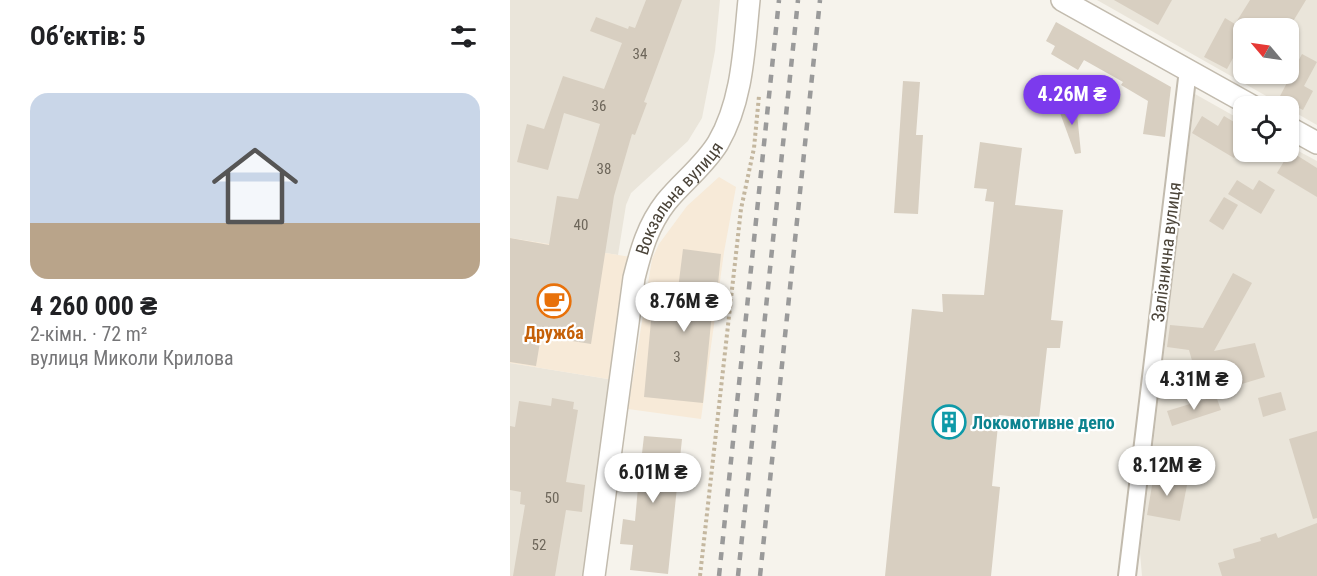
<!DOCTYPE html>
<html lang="uk">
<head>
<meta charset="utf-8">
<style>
  :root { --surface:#fff; --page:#f2f2f2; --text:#202124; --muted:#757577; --accent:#7c3aed }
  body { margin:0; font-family:"Roboto Condensed",sans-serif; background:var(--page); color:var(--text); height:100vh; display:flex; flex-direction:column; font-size:22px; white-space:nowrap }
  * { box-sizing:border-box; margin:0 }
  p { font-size:20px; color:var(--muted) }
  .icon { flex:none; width:33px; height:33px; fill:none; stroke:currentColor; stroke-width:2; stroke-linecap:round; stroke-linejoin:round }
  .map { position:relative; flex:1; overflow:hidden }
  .side { display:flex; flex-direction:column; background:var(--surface); width:510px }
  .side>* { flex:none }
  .needle { width:39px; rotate:299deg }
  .controls { position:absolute; left:723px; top:18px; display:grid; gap:12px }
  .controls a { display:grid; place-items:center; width:66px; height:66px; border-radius:12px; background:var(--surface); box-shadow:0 2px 4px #0004; font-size:30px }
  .price { position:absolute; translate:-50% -51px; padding:0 14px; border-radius:21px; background:#fff; color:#222; font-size:20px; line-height:39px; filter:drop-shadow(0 2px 3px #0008) }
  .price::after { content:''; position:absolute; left:50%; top:36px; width:18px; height:14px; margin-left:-9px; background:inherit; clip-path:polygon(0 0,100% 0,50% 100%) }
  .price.selected { background:var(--accent); color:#fff }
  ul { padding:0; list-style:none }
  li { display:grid; align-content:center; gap:12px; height:318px; padding:0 30px }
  li span { display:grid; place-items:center; height:186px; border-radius:18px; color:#555 }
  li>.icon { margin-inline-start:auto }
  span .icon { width:108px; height:108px; fill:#fffc; stroke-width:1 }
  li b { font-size:26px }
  h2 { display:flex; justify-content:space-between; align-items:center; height:72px; padding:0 30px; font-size:26px }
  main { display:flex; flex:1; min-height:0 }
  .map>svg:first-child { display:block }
</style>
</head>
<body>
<main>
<section class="side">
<h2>Об’єктів: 5<svg class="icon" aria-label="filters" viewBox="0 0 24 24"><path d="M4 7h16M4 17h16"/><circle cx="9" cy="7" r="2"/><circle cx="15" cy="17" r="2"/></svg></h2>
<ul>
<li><span style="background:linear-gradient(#c9d6e8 70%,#b9a48a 0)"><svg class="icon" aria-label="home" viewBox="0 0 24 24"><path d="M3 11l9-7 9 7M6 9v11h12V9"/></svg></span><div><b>4 260 000 ₴</b><p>2-кімн. · 72 m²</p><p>вулиця Миколи Крилова</p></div></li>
</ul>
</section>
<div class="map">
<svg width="807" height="576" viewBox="0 0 807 576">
  <rect width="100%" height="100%" fill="#f6f3ec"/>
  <g fill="#eae5da" fill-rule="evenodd">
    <path d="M0 0H210L205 51 192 118 178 141 121 193 116 205 108 255 0 238Z"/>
    <path d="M587 0H807V125L779 109 778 106H774ZM734 28H778V74H734Z"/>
    <path d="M685 94 733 121 734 152H778L779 146 807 161V576H632L630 553Z"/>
    <path d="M0 363 104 380 75 576H0Z"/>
  </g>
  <g fill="#f7ead8">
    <path d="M209 177 226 187 214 252 191 419 118 409 142 259 149 244 177 206Z"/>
    <path d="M0 238 121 257 104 380 0 363Z"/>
  </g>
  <g fill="#d8cfc1">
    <path d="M136 0H172L134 102 137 103 125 135 122 134 104 196 81 344 31 336 26 366 0 362V238L39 245 47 196 68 199 90 124 54 113 38 170 7 162 17 124 34 129 53 76 94 89 112 43 80 31 86 17 118 29 119 26 125 28Z"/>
    <path d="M604 0H662L648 25Z"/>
    <path d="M740 0H796L779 28H734V38L717 69 694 57 715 18 725 24Z"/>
    <path d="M546 22 661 87 655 137 633 134 638 101 611 85 613 82 574 60 568 70 541 54 545 46 536 41Z"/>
    <path d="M792 54 807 62 794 86 803 91 793 110 769 98Z"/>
    <path d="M393 81 410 82 406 135H413L408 214 384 213Z"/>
    <path d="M566 104 571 153 565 154 549 110Z"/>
    <path d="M692 116 708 126 714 116 734 128V142L724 158 682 133Z"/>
    <path d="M470 142 512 148 505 205 553 210 541 320 553 321 550 348H537L529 419 489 415 482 486 490 487 481 576H375L402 309 433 312 432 294 474 295 484 202 475 201 477 189 464 188Z"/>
    <path d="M780 151 807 168V197L767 173Z"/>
    <path d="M727 180 743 190 749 180 765 190 751 214 718 194Z"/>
    <path d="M714 197 728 205 713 230 699 221Z"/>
    <path d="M173 249 211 254 207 294 204 293 193 403 134 397 142 310 165 313Z"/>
    <path d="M723 273 742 283 704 351 745 343 755 377 692 396 679 350 657 347 660 325 693 328Z"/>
    <path d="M771 392 776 410 753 417 748 398Z"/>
    <path d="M706 396 711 410 662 426 657 411Z"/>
    <path d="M42 398 64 402 63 409 68 410 56 482 75 485 72 512 56 510 45 576H3L15 505 10 504 11 492 0 490V426L5 427 9 401 41 406Z"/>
    <path d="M807 431V518L803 519 779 439Z"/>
    <path d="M134 436 172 439 158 574 120 570 123 545 110 544 113 519 125 521 128 487 116 485 119 461 131 462Z"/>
    <path d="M644 474 678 480 670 521 637 515Z"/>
    <path d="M807 523V576H712L708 563 725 558 723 549 751 541 750 538 766 533 768 538Z"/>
  </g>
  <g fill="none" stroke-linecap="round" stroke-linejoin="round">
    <g stroke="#c2bbae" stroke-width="20">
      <path id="minor" d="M617 576 678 70"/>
    </g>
    <g stroke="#c2bbae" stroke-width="24">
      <g id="tertiary">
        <path d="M552 0 742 106"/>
        <path d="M778 127 807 143"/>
        <path id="s1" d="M84 576 124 278C131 250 138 225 156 202 172 182 194 166 208 143 233 100 234 48 239 0"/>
      </g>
    </g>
    <path stroke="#c4b79f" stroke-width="4" stroke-dasharray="3 3" stroke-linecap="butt" d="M190 576 231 209 244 148 249 96"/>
    <use href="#minor" stroke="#fff" stroke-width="16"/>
    <use href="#tertiary" stroke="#fff" stroke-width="21"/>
    <g stroke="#9a9a9a" stroke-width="4.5" stroke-dasharray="8 8" stroke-linecap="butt">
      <path d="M209 576 269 0"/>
      <path d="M228 576 288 0"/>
      <path d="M250 576 310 0"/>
    </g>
  </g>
  <defs>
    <g id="cafe-ring" transform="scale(1.725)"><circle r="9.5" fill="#fff" stroke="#e8710a" stroke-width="1.5"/><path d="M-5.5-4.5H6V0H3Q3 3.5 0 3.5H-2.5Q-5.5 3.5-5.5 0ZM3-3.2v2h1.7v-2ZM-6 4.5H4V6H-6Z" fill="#e8710a"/></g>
    <g id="building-ring" transform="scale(1.725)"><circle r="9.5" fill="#fff" stroke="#0f9aa8" stroke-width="1.5"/><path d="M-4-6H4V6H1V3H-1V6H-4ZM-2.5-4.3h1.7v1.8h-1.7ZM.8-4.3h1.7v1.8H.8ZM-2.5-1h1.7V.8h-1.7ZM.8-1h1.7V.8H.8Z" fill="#0f9aa8"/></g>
  </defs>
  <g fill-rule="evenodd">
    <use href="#cafe-ring" x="44" y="301"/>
    <use href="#building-ring" x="439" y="422"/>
  </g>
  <g text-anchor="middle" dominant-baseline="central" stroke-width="4.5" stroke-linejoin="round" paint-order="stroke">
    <g font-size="15" fill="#6e675b">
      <text x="130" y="54">34</text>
      <text x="89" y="106">36</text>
      <text x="94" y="169">38</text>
      <text x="71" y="225">40</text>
      <text x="167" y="357">3</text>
      <text x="42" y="498">50</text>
      <text x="29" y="545">52</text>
    </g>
    <g font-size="18" fill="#4b4439" stroke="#fff">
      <text stroke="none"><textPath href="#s1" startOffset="394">Вокзальна вулиця</textPath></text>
      <text transform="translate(656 252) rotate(-83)">Залізнична вулиця</text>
    </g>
    <g font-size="18" font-weight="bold" fill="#c56008" stroke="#fff">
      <text x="44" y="332">Дружба</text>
    </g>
    <g font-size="18" font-weight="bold" fill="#0d838f" stroke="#fff" text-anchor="start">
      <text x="462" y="422">Локомотивне депо</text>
    </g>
  </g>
</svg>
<div class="controls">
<a><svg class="needle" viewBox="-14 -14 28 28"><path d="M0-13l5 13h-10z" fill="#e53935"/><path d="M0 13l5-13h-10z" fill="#757577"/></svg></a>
<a><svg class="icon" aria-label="locate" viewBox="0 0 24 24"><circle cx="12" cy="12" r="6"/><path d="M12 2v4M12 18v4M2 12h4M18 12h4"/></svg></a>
</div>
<b class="price selected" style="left:562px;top:126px">4.26M ₴</b>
<b class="price" style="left:174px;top:333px">8.76M ₴</b>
<b class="price" style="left:684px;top:411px">4.31M ₴</b>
<b class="price" style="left:657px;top:497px">8.12M ₴</b>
<b class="price" style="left:143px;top:504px">6.01M ₴</b>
</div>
</main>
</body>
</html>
